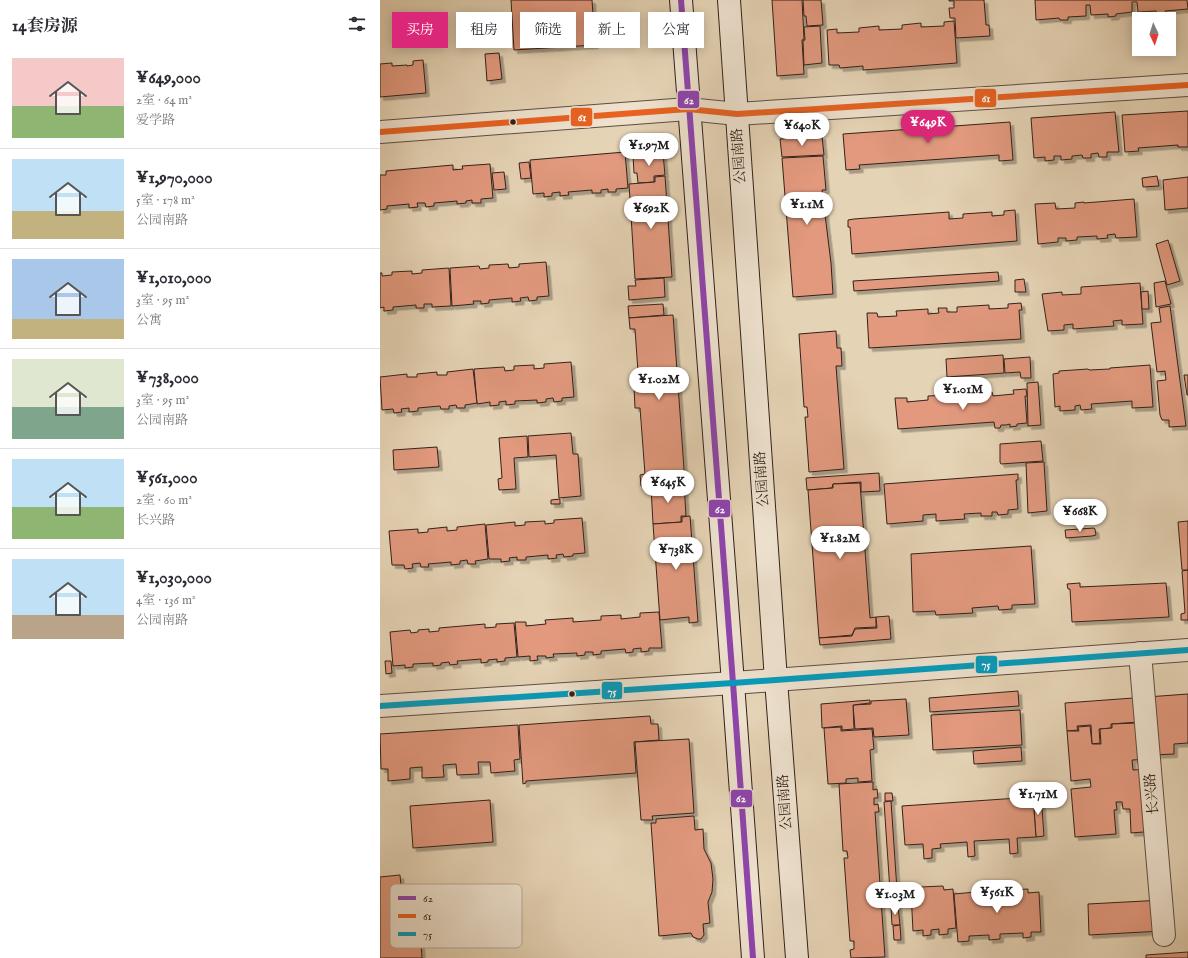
<!DOCTYPE html>
<html lang="zh">
<head>
<meta charset="utf-8">
<style>
  :root { --surface:#fff; --page:#f2f2f3; --text:#2b2b33; --muted:#7c7c81; --line:#e1e1e2; --accent:#db2777 }
  body { margin:0; font-family:"IM FELL English","Noto Serif SC",serif; background:var(--page); color:var(--text); height:100vh; display:flex; flex-direction:column; font-size:15px; white-space:nowrap }
  * { box-sizing:border-box; margin:0 }
  p { font-size:13px; color:var(--muted) }
  .icon { flex:none; width:22px; height:22px; fill:none; stroke:currentColor; stroke-width:2; stroke-linecap:round; stroke-linejoin:round }
  .map { position:relative; flex:1; overflow:hidden }
  .drawer { display:flex; flex-direction:column; background:var(--surface); width:380px }
  .drawer>* { flex:none }
  .banner { position:absolute; left:12px; top:12px; width:380px; height:36px; display:flex; gap:8px }
  .needle { width:26px; rotate:176deg }
  .tools { position:absolute; left:752px; top:12px; display:grid; gap:8px }
  .tools a { display:grid; place-items:center; width:44px; height:44px; border-radius:0px; background:var(--surface); box-shadow:0 2px 10px #0003; font-size:20px }
  .price { position:absolute; translate:-50% -34px; padding:0 9px; border-radius:14px; background:#fff; color:#222; font-size:13px; line-height:26px; filter:drop-shadow(0 1px 2px #0008) }
  .price::after { content:''; position:absolute; left:50%; top:24px; width:12px; height:9px; margin-left:-6px; background:inherit; clip-path:polygon(0 0,100% 0,50% 100%) }
  .price.selected { background:var(--accent); color:#fff }
  ul { padding:0; list-style:none }
  li { display:flex; align-items:center; gap:12px; height:100px; padding:0 12px }
  li+li { border-top:1px solid var(--line) }
  li span { display:grid; place-items:center; flex:none; width:112px; height:80px; border-radius:0px; color:#555 }
  li>.icon { margin-inline-start:auto }
  span .icon { width:48px; height:48px; fill:#fffc; stroke-width:1 }
  li b { font-size:17px }
  h2 { display:flex; justify-content:space-between; align-items:center; height:48px; padding:0 12px; font-size:17px }
  .tag { padding:0 14px; border-radius:0px; background:var(--surface); box-shadow:0 2px 10px #0003; font-size:14px; line-height:36px }
  .tag.selected { background:var(--accent); color:#fff }
  main { display:flex; flex:1; min-height:0 }
  .map>svg:first-child { display:block }
</style>
</head>
<body>
<main>
<section class="drawer">
<h2>14套房源<svg class="icon" aria-label="filters" viewBox="0 0 24 24"><path d="M4 7h16M4 17h16"/><circle cx="9" cy="7" r="2"/><circle cx="15" cy="17" r="2"/></svg></h2>
<ul>
<li><span style="background:linear-gradient(#f6c9c9 60%,#8fb573 0)"><svg class="icon" aria-label="home" viewBox="0 0 24 24"><path d="M3 11l9-7 9 7M6 9v11h12V9"/></svg></span><div><b>¥649,000</b><p>2室 · 64 m²</p><p>爱学路</p></div></li>
<li><span style="background:linear-gradient(#bfe0f5 65%,#c2b280 0)"><svg class="icon" aria-label="home" viewBox="0 0 24 24"><path d="M3 11l9-7 9 7M6 9v11h12V9"/></svg></span><div><b>¥1,970,000</b><p>5室 · 178 m²</p><p>公园南路</p></div></li>
<li><span style="background:linear-gradient(#a9c7e8 75%,#c2b280 0)"><svg class="icon" aria-label="home" viewBox="0 0 24 24"><path d="M3 11l9-7 9 7M6 9v11h12V9"/></svg></span><div><b>¥1,010,000</b><p>3室 · 95 m²</p><p>公寓</p></div></li>
<li><span style="background:linear-gradient(#dfe7d0 60%,#7fa58c 0)"><svg class="icon" aria-label="home" viewBox="0 0 24 24"><path d="M3 11l9-7 9 7M6 9v11h12V9"/></svg></span><div><b>¥738,000</b><p>3室 · 95 m²</p><p>公园南路</p></div></li>
<li><span style="background:linear-gradient(#bfe0f5 60%,#8fb573 0)"><svg class="icon" aria-label="home" viewBox="0 0 24 24"><path d="M3 11l9-7 9 7M6 9v11h12V9"/></svg></span><div><b>¥561,000</b><p>2室 · 60 m²</p><p>长兴路</p></div></li>
<li><span style="background:linear-gradient(#bfe0f5 70%,#b9a48a 0)"><svg class="icon" aria-label="home" viewBox="0 0 24 24"><path d="M3 11l9-7 9 7M6 9v11h12V9"/></svg></span><div><b>¥1,030,000</b><p>4室 · 136 m²</p><p>公园南路</p></div></li>
</ul>
</section>
<div class="map">
<svg width="808" height="958" viewBox="0 0 808 958">
  <defs>
    <filter id="shadow"><feDropShadow dx="3.5" dy="3.5" stdDeviation="0" flood-color="#0004"/></filter>
  </defs>
  <rect width="100%" height="100%" fill="#e5d3b5"/>
  <filter id="stains"><feTurbulence type="fractalNoise" baseFrequency=".005" numOctaves="4"/><feColorMatrix values="0 0 0 0 .2 0 0 0 0 .09 0 0 0 0 .02 0 0 0 .5 -.17"/></filter>
  <radialGradient id="worn" r=".72"><stop offset=".6" stop-color="#630" stop-opacity="0"/><stop offset="1" stop-color="#630" stop-opacity=".3"/></radialGradient>
  <g fill="#e2997e" stroke="#32211a" filter="url(#shadow)">
    <path d="M131 0H212L215 45 134 50Z"/>
    <path d="M392 0H422L424 39 422 40 424 74 397 76Z"/>
    <path d="M423 0H441L443 25 427 26 426 16H424Z"/>
    <path d="M569 0H604L606 25H609L610 36 576 38 575 18H570L569 8H574V1H569Z"/>
    <path d="M655 0H807L808 9 785 11 786 13H777L776 11 758 12 757 2H752V12L736 14V16L728 17V14L711 15 710 5H706V16L688 17V20H680L679 18 656 20Z"/>
    <path d="M574 21 577 63 483 70V66L460 68 459 65H449L447 30 457 29V33L479 32V28L499 26V30L522 29V25L541 23V27L564 26V22Z"/>
    <path d="M440 26 442 63 424 65 423 41 425 40 424 27Z"/>
    <path d="M119 53 122 79 107 81 105 54Z"/>
    <path d="M43 60 46 93 0 97V64L12 63V66L27 65V66L33 65V61Z"/>
    <path d="M808 111V147H798V145L758 148 759 151 745 152 742 115Z"/>
    <path d="M735 112 739 152H727V157H719L718 153 711 154V158H703L702 155 692 156V159L681 160V156H674V160L665 161V157L654 158 651 118Z"/>
    <path d="M630 122 633 160 619 161V155L479 165 480 169 466 170 463 134Z"/>
    <path d="M442 136 444 155 402 157 400 139Z"/>
    <path d="M245 152 248 188 236 189V192H228V189L221 190V193H212V190L188 192 189 195 180 196V192L172 193V196L164 197V193L153 194 150 160Z"/>
    <path d="M283 153 285 175 274 176V182L258 183 257 173H254L253 155Z"/>
    <path d="M443 156 446 190H442L451 263 453 294 413 297 402 158Z"/>
    <path d="M149 162 151 178 141 179 139 163Z"/>
    <path d="M110 164 113 198 101 199V203H92V200L86 201V203L77 204V201L54 203V206L46 207 45 203H37L38 207 29 208V204L7 206V209L0 210V175H6V171L73 165V170L83 169 82 166Z"/>
    <path d="M124 172 126 189 114 190 112 173Z"/>
    <path d="M285 176 292 277 255 279 249 184 275 182V177Z"/>
    <path d="M777 176 779 186 763 187 762 178Z"/>
    <path d="M808 177V208L785 210 783 180Z"/>
    <path d="M754 199 757 237 736 238 735 234 727 235 728 238 717 239V236L697 237V240L686 241V238H678V242L658 244 655 204 675 203 676 209 695 208V203L704 202V203Z"/>
    <path d="M635 210 637 241 472 254 470 227H468V220L474 219 569 212V219L583 218V214L612 212V216L624 215V211Z"/>
    <path d="M788 240 800 281 787 285 776 244Z"/>
    <path d="M166 262 169 296 157 297V300L149 301 148 297 140 298 141 301 132 302V298L109 300V303L101 304V301H93L94 304 72 306 70 268 99 266 100 269 109 268V265L128 264 129 268 139 267V264Z"/>
    <path d="M69 268 71 306 52 307V304H44V308H36V305L13 307V310L4 311V307L0 308V273H2V276L12 275V272L32 271V274L42 273V270Z"/>
    <path d="M618 272 619 281 474 291 473 281Z"/>
    <path d="M284 278 285 297 249 300 248 286H256L255 280Z"/>
    <path d="M644 279 646 292H635V280Z"/>
    <path d="M785 281 791 304 776 307 774 283Z"/>
    <path d="M760 283 763 324 742 325V320L733 321 734 326 693 329V324L684 325V330L668 331 662 294 682 292V295L701 294V287Z"/>
    <path d="M768 291 769 309H762L761 292Z"/>
    <path d="M641 303 642 310H639L641 339 489 348 487 313H497L498 317 517 316 516 311 548 309V314L559 313 558 308H567V312H577V307L609 305V309L628 308V304Z"/>
    <path d="M283 304 284 315 249 318 248 306Z"/>
    <path d="M790 306 806 426 789 427V420H782L780 415 777 381 786 380 785 371 777 372 771 323 781 322 779 308Z"/>
    <path d="M293 315 305 483 261 486 260 475 265 474 260 408H255L254 387 259 386 255 329H250L249 318Z"/>
    <path d="M456 331 457 348H461L462 366H456L464 469 429 472 425 417H428L427 407H424L419 334Z"/>
    <path d="M623 355 624 373 567 377 566 359Z"/>
    <path d="M650 357 651 378H641L640 372 625 373 624 359Z"/>
    <path d="M191 362 194 397 182 398V401L174 402 173 398 166 399V402L157 403V400L135 401V404L126 405V401L119 402V405L110 406V402L97 404 94 369 124 367 125 371 134 370V366L154 365V369L164 368V364Z"/>
    <path d="M770 365 773 407 752 408V401L711 404 712 409 701 410 700 405 695 406V410L680 411V406L675 407 673 374 679 373V371L708 369 709 370 730 369V368Z"/>
    <path d="M93 369 97 403 85 405V408H77L76 405 69 406V409H61L60 406 38 408V411L29 412V408L21 409 22 412 14 413 13 409 2 410 0 377 27 374V377H37V374L57 372V375H67V372Z"/>
    <path d="M804 375H808V395H807Z"/>
    <path d="M658 382 661 425 648 426 647 383Z"/>
    <path d="M646 389 647 396H645L647 423 637 424V426L630 427V424L626 425H621L620 428H615L614 422 518 429 515 398H527V402L548 400V396L569 395 570 399 591 397V393L612 392 613 396 634 394 633 390Z"/>
    <path d="M191 433 193 454H198L201 496 179 498 176 455 149 457 148 436Z"/>
    <path d="M147 436 148 457 134 458 136 489 119 490 118 479 122 478 119 438Z"/>
    <path d="M661 441 663 461 621 464 620 462V444Z"/>
    <path d="M57 447 59 467 14 470 13 450Z"/>
    <path d="M664 462 667 511 648 513 646 463Z"/>
    <path d="M499 473 500 491 481 492V482L453 484 452 488 427 490 426 478Z"/>
    <path d="M638 474V480H636L638 509 628 510V514L618 515 617 512H612V516H601V513L584 514 585 519 556 521V514L543 515V521L507 524 504 484Z"/>
    <path d="M304 483 306 516H301V522L273 524 271 487Z"/>
    <path d="M480 483 490 618 496 617V627L475 628 472 635 439 638 428 490 453 488V484Z"/>
    <path d="M180 499V504H171V500Z"/>
    <path d="M310 516 318 622 309 623V617L280 620 273 524 302 522V517Z"/>
    <path d="M202 518 205 553 193 554V556L184 557 183 554 176 555 177 558 168 559V555L146 557V560H137V557L129 558 130 561 121 562V559H109L106 525 135 522V526L145 525V522L165 521V524L174 523V520Z"/>
    <path d="M808 521V570H802L798 522Z"/>
    <path d="M105 524 108 559 95 561 96 564H88L87 560 80 561V564L71 565V562L48 564 49 567H41L40 563 32 564 33 568 25 569 24 565H12L9 531 38 529V533L48 532V529L67 527V531L77 530V527Z"/>
    <path d="M714 528 715 529 716 535 712 536 686 538 685 530Z"/>
    <path d="M651 546 655 604 632 605V609L619 610 618 606 592 608 593 613 556 615 555 611 533 612 531 554Z"/>
    <path d="M808 570V620H801V614L805 613 802 571Z"/>
    <path d="M700 583V587L786 583 789 617 692 622 690 589H688L687 584Z"/>
    <path d="M279 612 282 648H269V651L261 652V648L253 649V652L246 653 245 649 221 651V654L213 655V652H205V655L197 656V653L173 654 174 657 166 658V656H157L158 660 150 661V656L138 657 135 622H146V626L166 624 165 620 193 618V622L221 620V616L241 615V619L260 617V613Z"/>
    <path d="M509 616 511 639 440 645 439 638 472 636 475 629 497 628 496 617Z"/>
    <path d="M134 623 137 657 125 658V661L117 662V659L108 660V662L101 663V659L77 661 78 664 70 665 69 662 61 663V665L53 666V663L33 664V667L25 668V665L13 666 10 632 30 630 31 633 38 632V630L49 629V632L59 631V628L105 624V628L116 627V624Z"/>
    <path d="M5 661H11L12 673 6 674Z"/>
    <path d="M638 691 639 706 550 712 549 698Z"/>
    <path d="M808 694V743L794 744V754L772 755 758 722 731 724V728L719 729 720 743 712 744 711 725 697 726 698 730 687 731 685 703Z"/>
    <path d="M526 699 529 735 494 737 493 728 475 729 473 705 491 704V701Z"/>
    <path d="M490 700V703L473 705 474 729 462 730V726L442 728 441 704Z"/>
    <path d="M640 710 642 745 553 750 551 715Z"/>
    <path d="M270 716 271 724H278L279 740 254 742 256 773 146 781V783L143 784 139 725Z"/>
    <path d="M757 723 771 759 752 760 753 770 772 769 776 831 751 833 750 809H743L742 802H736L737 810H734L736 834 695 837 691 789 711 787 710 779 691 781 687 731H699L698 727 710 726 712 744H721L720 729 732 728V724Z"/>
    <path d="M138 725 140 759 134 760 135 771 111 773 110 762H98L99 774 77 775 76 764 63 765 64 777 42 778V767L30 768V779L8 781V769H1L0 734Z"/>
    <path d="M461 727V731L492 729 494 749 490 750 492 781 478 782V778L466 779V783L448 784 444 728Z"/>
    <path d="M309 739 314 813 272 816 273 820H261L255 742Z"/>
    <path d="M641 747 642 761 594 764 593 751Z"/>
    <path d="M493 782V790L497 789 498 798H494V805L498 804 499 812H495L505 957 471 958 470 950 474 949V941H470L464 858H468L467 851H463L459 784Z"/>
    <path d="M505 793H512L513 801H505Z"/>
    <path d="M661 794 664 836 656 837 653 795Z"/>
    <path d="M653 797 656 837 637 838 638 853 630 854 629 839 594 841 595 856 588 857 587 842 560 844 561 848 552 849V858L544 859 543 844 525 845 522 806Z"/>
    <path d="M110 800 113 842 33 848 30 806Z"/>
    <path d="M511 801 518 905 511 906 504 802Z"/>
    <path d="M314 816 315 830 323 829 324 849 331 863 333 879 332 892 328 902 330 923 323 924 324 935 321 939H318L313 937 311 933 279 936 271 823H276V819Z"/>
    <path d="M20 875 21 886 27 885 30 931H40L42 958H0V877Z"/>
    <path d="M563 886 564 890 573 889 576 928 568 929V934L559 935V929L551 930V935L543 936V930L533 931 531 892H541L540 887Z"/>
    <path d="M648 889V893L659 892 661 932H651V937L643 938V933L620 934V939L609 940V935L589 936V941L578 942 574 894 596 892 597 897 616 895 615 891Z"/>
    <path d="M783 900 782 931 709 935 708 904Z"/>
    <path d="M518 906 520 925H512L511 907Z"/>
    <path d="M520 925 521 940H514L513 926Z"/>
    <path d="M808 952V958H766V955Z"/>
  </g>
  <g fill="none" stroke-linecap="round" stroke-linejoin="round">
    <g stroke="#5f4e41" stroke-width="24">
      <path id="minor" d="M760 653 784 935"/>
    </g>
    <g stroke="#5f4e41" stroke-width="24">
      <g id="tertiary">
        <path d="M0 132 308 109 357 114 808 85"/>
        <path d="M0 706 353 683 808 650"/>
      </g>
    </g>
    <g stroke="#32211a" stroke-width="24">
      <g id="secondary">
        <path d="M301 0 353 683 373 958"/>
        <path d="M349 0 396 680 417 958"/>
      </g>
    </g>
    <use href="#minor" stroke="#eee2cf" stroke-width="22"/>
    <use href="#tertiary" stroke="#eee2cf" stroke-width="22"/>
    <use href="#secondary" stroke="#eee2cf" stroke-width="22"/>
    <g stroke="#eee2cf" stroke-width="9">
      <path id="bus-1" d="M301 0 353 683 373 958"/>
    </g>
    <g stroke="#eee2cf" stroke-width="9">
      <path id="bus-2" d="M0 132 308 109 357 114 808 85"/>
    </g>
    <g stroke="#eee2cf" stroke-width="9">
      <path id="bus-3" d="M0 706 353 683 808 650"/>
    </g>
    <use href="#bus-1" stroke="#8e44ad" stroke-width="6"/>
    <use href="#bus-2" stroke="#e86222" stroke-width="6"/>
    <use href="#bus-3" stroke="#059bbc" stroke-width="6"/>
  </g>
  <g fill="#32211a" stroke="#eee2cf" stroke-width="1.5">
    <circle cx="133" cy="122" r="3.5"/>
    <circle cx="192" cy="694" r="3.5"/>
  </g>
  <g text-anchor="middle" dominant-baseline="central" stroke-width="4" stroke-linejoin="round" paint-order="stroke">
    <g font-size="14" fill="#32211a" stroke="#eee2cf">
      <text transform="translate(359 156) rotate(-94)">公园南路</text>
      <text transform="translate(382 479) rotate(-94)">公园南路</text>
      <text transform="translate(772 794) rotate(-95)">长兴路</text>
      <text transform="translate(405 802) rotate(-94)">公园南路</text>
    </g>
  </g>
  <rect x="10" y="884" width="132" height="64" rx="6" fill="#eee2cf" stroke="#b6a899" stroke-width="1"/>
  <rect x="18" y="896" width="18" height="4" fill="#8e44ad"/>
  <rect x="18" y="914" width="18" height="4" fill="#e86222"/>
  <rect x="18" y="932" width="18" height="4" fill="#059bbc"/>
  <g font-size="11" fill="#32211a">
    <text x="43" y="902">62</text>
    <text x="43" y="920">61</text>
    <text x="43" y="938">75</text>
  </g>
  <g stroke="#eee2cf" stroke-width="1.5">
    <rect x="594" y="88" width="23" height="20" rx="4" fill="#e86222"/>
    <rect x="297" y="90" width="23" height="19" rx="4" fill="#8e44ad"/>
    <rect x="190" y="107" width="23" height="20" rx="4" fill="#e86222"/>
    <rect x="328" y="499" width="23" height="19" rx="4" fill="#8e44ad"/>
    <rect x="595" y="655" width="23" height="19" rx="4" fill="#059bbc"/>
    <rect x="221" y="681" width="22" height="19" rx="4" fill="#059bbc"/>
    <rect x="350" y="789" width="23" height="19" rx="4" fill="#8e44ad"/>
  </g>
  <g font-size="11" text-anchor="middle" font-weight="bold" fill="#fff">
    <text x="606" y="102">61</text>
    <text x="309" y="104">62</text>
    <text x="202" y="121">61</text>
    <text x="340" y="513">62</text>
    <text x="606" y="668">75</text>
    <text x="232" y="695">75</text>
    <text x="361" y="802">62</text>
  </g>
  <rect width="100%" height="100%" filter="url(#stains)"/>
  <rect width="100%" height="100%" fill="url(#worn)"/>
</svg>
<div class="tools">
<a><svg class="needle" viewBox="-14 -14 28 28"><path d="M0-13l5 13h-10z" fill="#e53935"/><path d="M0 13l5-13h-10z" fill="#7c7c81"/></svg></a>
</div>
<b class="price selected" style="left:548px;top:144px">¥649K</b>
<b class="price" style="left:422px;top:147px">¥640K</b>
<b class="price" style="left:269px;top:167px">¥1.97M</b>
<b class="price" style="left:427px;top:226px">¥1.1M</b>
<b class="price" style="left:271px;top:230px">¥692K</b>
<b class="price" style="left:279px;top:401px">¥1.02M</b>
<b class="price" style="left:583px;top:411px">¥1.01M</b>
<b class="price" style="left:288px;top:504px">¥645K</b>
<b class="price" style="left:700px;top:533px">¥668K</b>
<b class="price" style="left:460px;top:560px">¥1.82M</b>
<b class="price" style="left:296px;top:571px">¥738K</b>
<b class="price" style="left:658px;top:816px">¥1.71M</b>
<b class="price" style="left:617px;top:914px">¥561K</b>
<b class="price" style="left:515px;top:916px">¥1.03M</b>
<div class="banner">
<a class="tag selected">买房</a>
<a class="tag">租房</a>
<a class="tag">筛选</a>
<a class="tag">新上</a>
<a class="tag">公寓</a>
</div>
</div>
</main>
</body>
</html>
